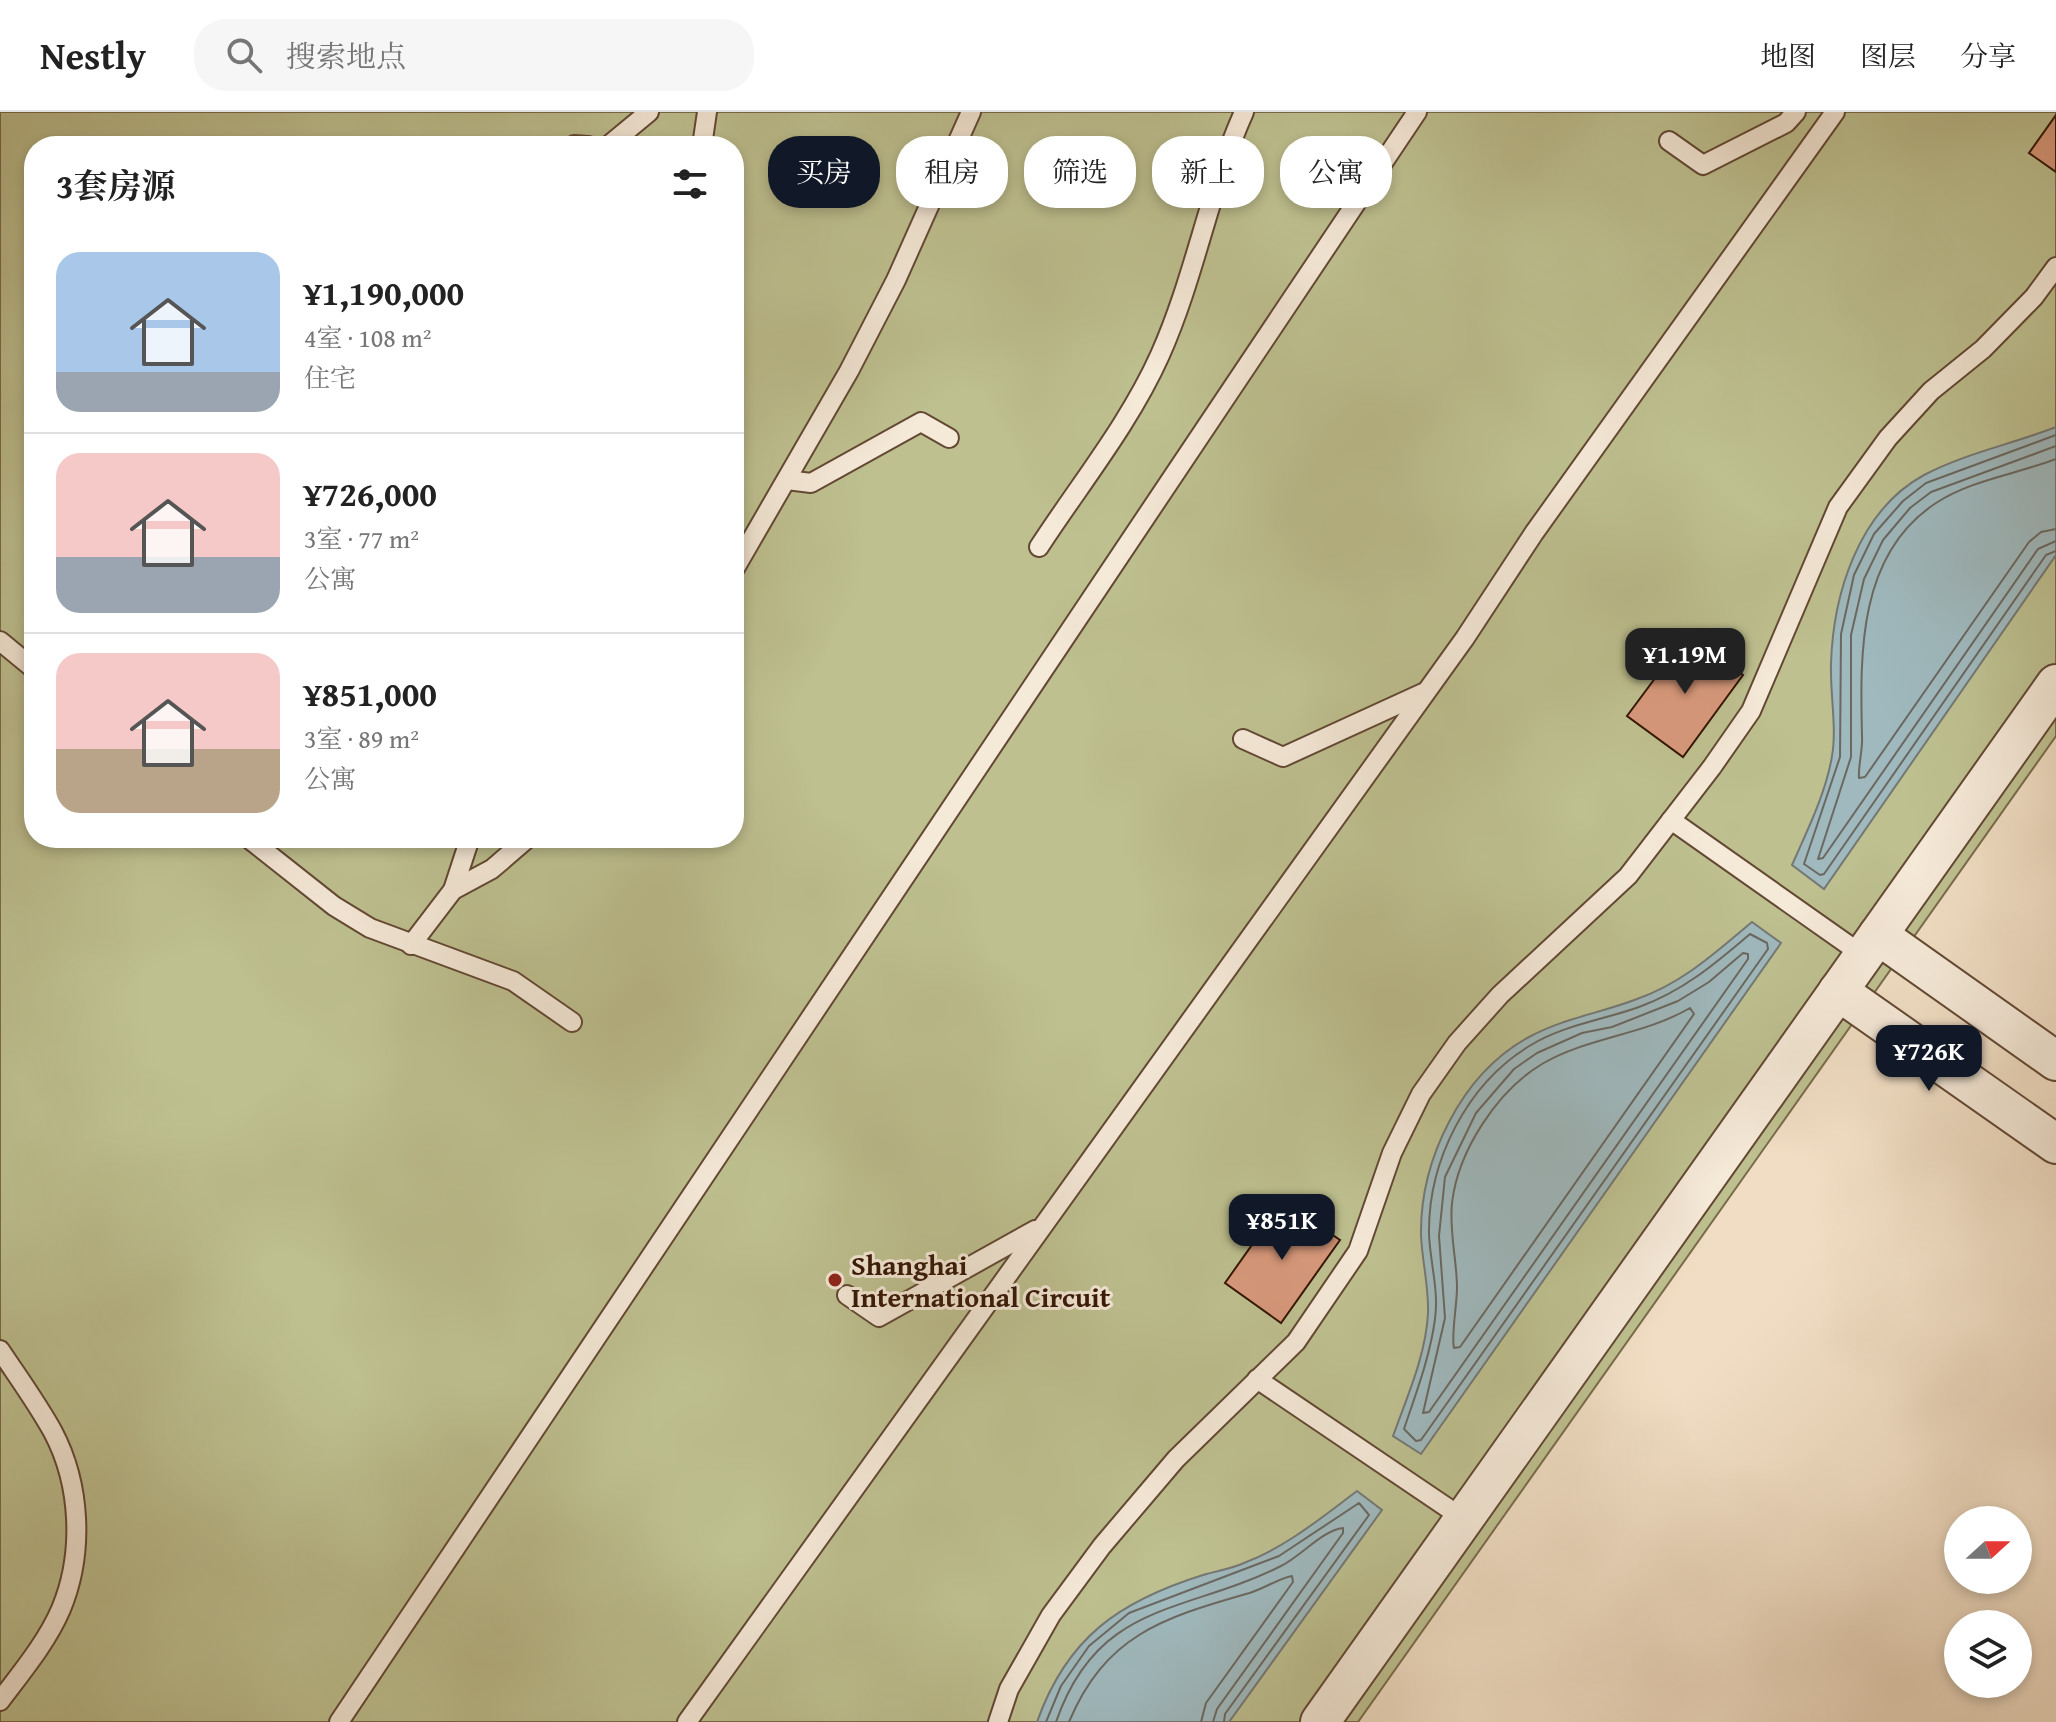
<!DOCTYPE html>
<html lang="zh">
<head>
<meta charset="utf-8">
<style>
  :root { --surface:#fff; --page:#f6f6f6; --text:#222; --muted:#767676; --line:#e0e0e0; --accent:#111827 }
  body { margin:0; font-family:"Gentium Book Plus","Noto Serif SC",serif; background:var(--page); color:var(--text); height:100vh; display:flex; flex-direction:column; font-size:30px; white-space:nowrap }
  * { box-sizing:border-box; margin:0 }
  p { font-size:26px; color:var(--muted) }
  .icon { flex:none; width:44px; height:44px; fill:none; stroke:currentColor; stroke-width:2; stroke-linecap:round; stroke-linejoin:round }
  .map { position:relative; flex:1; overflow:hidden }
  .drawer { position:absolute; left:24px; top:24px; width:720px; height:712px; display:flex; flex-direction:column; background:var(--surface); border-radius:32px; box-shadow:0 4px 12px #0003 }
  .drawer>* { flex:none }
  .hud { position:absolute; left:768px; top:24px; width:760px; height:72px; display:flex; gap:16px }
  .needle { width:52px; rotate:69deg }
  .fabs { position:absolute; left:1944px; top:1394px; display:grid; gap:16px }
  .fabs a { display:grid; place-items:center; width:88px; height:88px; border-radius:50%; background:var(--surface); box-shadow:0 4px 12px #0003; font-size:40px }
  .price { position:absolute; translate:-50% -68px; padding:0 18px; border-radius:16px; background:var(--accent); color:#fff; font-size:26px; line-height:52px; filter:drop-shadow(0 2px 4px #0008) }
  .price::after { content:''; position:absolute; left:50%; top:48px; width:24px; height:18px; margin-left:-12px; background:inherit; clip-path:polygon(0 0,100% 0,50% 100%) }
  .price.active { background:#222; color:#fff }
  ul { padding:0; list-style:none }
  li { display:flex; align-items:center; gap:24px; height:200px; padding:0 32px }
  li+li { border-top:2px solid var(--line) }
  li span { display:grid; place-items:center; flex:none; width:224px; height:160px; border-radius:24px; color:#555 }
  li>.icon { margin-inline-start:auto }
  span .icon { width:96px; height:96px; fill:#fffc; stroke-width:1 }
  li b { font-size:34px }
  h2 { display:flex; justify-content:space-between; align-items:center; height:96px; padding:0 32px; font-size:34px }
  .pill { padding:0 28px; border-radius:32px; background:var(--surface); box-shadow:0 4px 12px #0003; font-size:28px; line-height:72px }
  .pill.active { background:var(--accent); color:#fff }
  header { display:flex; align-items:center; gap:48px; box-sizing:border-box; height:112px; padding:0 40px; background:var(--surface); border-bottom:2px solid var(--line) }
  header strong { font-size:38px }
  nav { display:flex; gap:44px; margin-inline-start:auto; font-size:28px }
  .search { width:560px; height:72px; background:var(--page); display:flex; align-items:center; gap:20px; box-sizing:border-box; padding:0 28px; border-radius:32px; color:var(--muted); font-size:30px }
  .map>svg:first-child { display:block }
</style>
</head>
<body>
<header>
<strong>Nestly</strong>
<div class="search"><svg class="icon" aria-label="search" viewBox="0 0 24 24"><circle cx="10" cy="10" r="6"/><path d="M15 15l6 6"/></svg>搜索地点</div>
<nav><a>地图</a><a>图层</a><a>分享</a></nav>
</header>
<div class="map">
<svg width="2056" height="1610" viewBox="0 0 2056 1610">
  <rect width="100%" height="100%" fill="#f0ddc3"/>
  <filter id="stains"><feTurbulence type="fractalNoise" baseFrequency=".0025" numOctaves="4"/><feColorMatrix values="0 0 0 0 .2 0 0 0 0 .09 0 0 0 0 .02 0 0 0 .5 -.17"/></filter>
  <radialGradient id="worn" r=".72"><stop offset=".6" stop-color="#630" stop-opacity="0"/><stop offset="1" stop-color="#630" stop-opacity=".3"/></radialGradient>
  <path fill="#bec090" stroke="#796b4a" stroke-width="2" fill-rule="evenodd" d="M0 0H2056V624L1358 1610H0ZM34 34H734V726H34Z"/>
  <g fill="#9fb9be" stroke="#747874" stroke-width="2">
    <path d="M2056 315V443L1824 777 1792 753C1807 719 1826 681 1832 644 1837 616 1830 582 1831 552 1833 483 1858 399 1924 363 1966 341 2013 332 2056 315Z"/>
    <path d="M1752 810 1781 831 1421 1342 1393 1324C1407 1285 1426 1243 1428 1201 1429 1175 1422 1149 1421 1123 1420 1048 1461 962 1529 925 1564 906 1601 901 1637 887 1683 871 1716 840 1752 810Z"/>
    <path d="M1357 1379 1382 1398 1229 1610H1037C1067 1525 1120 1489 1203 1463 1216 1459 1231 1457 1244 1451 1286 1435 1321 1406 1357 1379Z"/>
  </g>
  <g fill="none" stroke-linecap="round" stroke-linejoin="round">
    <g stroke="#6a6861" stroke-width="2">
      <path d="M2056 323 1926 371 1903 389 1874 422 1854 463 1841 522 1840 645 1804 752 1820 763 1824 762 2046 443 2056 439"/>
      <path d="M2056 334 1931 380 1910 396 1883 428 1864 467 1851 523V645L1818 747 1823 746 2038 437 2056 429"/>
      <path d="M2056 347C2017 362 1971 368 1936 391 1858 442 1860 541 1862 624 1863 637 1858 654 1859 666L1865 665 2029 430 2041 420 2056 417"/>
      <path d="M1750 822 1767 831 1768 837 1421 1328 1416 1329 1404 1317C1416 1281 1430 1245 1435 1207 1439 1178 1430 1150 1429 1122 1428 1049 1467 971 1531 933 1564 913 1603 908 1639 895 1683 879 1715 852 1750 822Z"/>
      <path d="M1743 841 1748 842V847L1429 1300 1423 1301 1445 1206 1439 1124 1445 1065 1476 1001 1514 957 1537 941 1582 921 1612 915 1678 889 1709 870Z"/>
      <path d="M1690 896 1694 902 1460 1235 1454 1236C1451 1223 1457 1193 1457 1176 1457 1148 1449 1120 1452 1091 1458 1039 1497 979 1542 952 1588 925 1644 923 1690 896Z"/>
      <path d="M1046 1610 1061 1574 1089 1534 1129 1501 1279 1444 1359 1391 1369 1403 1225 1602 1224 1610"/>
      <path d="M1056 1610C1098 1488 1186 1502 1281 1454 1300 1445 1323 1418 1343 1416V1421L1217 1597 1213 1610"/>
      <path d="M1069 1610C1105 1524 1162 1506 1246 1482 1262 1478 1277 1467 1292 1464L1293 1470 1206 1591 1201 1610"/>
    </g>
  </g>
  <g fill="#d8997c" stroke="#341604" stroke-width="2">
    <path d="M2056 3V60L2029 41Z"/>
    <path d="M1688 522 1743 563 1683 645 1627 604Z"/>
    <path d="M1283 1089 1340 1128 1281 1211 1225 1171Z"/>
  </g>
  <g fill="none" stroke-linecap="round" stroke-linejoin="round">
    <g stroke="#634834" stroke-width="22">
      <g id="lane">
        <path d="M1669 29 1703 53 1786 11 1796 0"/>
        <path d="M574 33 588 34"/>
        <path d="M608 34 649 0"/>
        <path d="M702 34 707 0"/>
        <path d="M787 368 811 371 921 310 949 326"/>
        <path d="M1039 435C1080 372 1129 312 1160 243 1195 165 1209 78 1244 0"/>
        <path d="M734 458 849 259 896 168 971 0"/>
        <path d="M0 529 34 557"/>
        <path d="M1243 627 1283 645 1423 581"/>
        <path d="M1671 708 1864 844"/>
        <path d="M248 726 334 794 370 816 513 869 572 910"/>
        <path d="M453 778 470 726"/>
        <path d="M411 833 453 778 492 757 528 726"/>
        <path d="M847 1183 879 1205 1035 1118"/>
        <path d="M0 1238C18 1265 37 1291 53 1320 81 1373 84 1442 61 1497 47 1530 21 1561 0 1589"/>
        <path d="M1257 1267 1464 1407"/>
        <path d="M339 1610 1417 0"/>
        <path d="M687 1610 1465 526 1534 421 1835 0"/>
        <path d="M998 1610 1009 1577 1051 1503 1102 1434 1176 1347 1296 1230 1358 1139 1392 1041 1421 982 1457 931 1500 883 1628 764 1712 655 1751 599 1838 395 1888 326 1931 279 1983 237 2034 185 2056 155"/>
      </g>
    </g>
    <g stroke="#634834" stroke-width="42">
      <g id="street">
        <path d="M1878 823 2056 949"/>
        <path d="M1838 879 2056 1032"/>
        <path d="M1320 1610 2056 572"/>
      </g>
    </g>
    <use href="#lane" stroke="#f5e9d8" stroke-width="18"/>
    <use href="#street" stroke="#f5e9d8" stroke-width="38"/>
  </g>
  <circle fill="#8f2418" stroke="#f5e9d8" stroke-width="3" cx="835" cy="1168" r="8"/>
  <g text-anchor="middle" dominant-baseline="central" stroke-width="6" stroke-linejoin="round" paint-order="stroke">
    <g font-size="28" font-weight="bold" fill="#341604" stroke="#f5e9d8" text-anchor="start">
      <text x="851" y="1152">Shanghai<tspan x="851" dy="32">International Circuit</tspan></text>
    </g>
  </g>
  <rect width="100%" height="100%" filter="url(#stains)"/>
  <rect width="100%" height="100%" fill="url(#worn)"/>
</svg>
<div class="fabs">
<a><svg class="needle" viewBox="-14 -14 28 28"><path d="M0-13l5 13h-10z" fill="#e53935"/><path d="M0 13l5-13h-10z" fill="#767676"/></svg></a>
<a><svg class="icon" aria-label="layers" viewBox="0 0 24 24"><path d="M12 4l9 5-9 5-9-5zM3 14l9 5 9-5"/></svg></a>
</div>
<b class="price active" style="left:1685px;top:584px">¥1.19M</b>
<b class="price" style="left:1929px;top:981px">¥726K</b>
<b class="price" style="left:1282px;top:1150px">¥851K</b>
<div class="hud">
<a class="pill active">买房</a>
<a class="pill">租房</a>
<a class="pill">筛选</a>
<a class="pill">新上</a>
<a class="pill">公寓</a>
</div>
<section class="drawer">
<h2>3套房源<svg class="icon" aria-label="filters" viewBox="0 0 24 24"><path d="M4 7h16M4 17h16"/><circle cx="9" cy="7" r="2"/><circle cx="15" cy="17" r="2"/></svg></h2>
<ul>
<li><span style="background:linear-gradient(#a9c7e8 75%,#9aa5b1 0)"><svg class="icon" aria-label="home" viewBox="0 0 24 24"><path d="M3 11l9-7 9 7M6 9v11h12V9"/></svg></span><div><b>¥1,190,000</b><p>4室 · 108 m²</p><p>住宅</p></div></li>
<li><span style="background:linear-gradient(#f6c9c9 65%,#9aa5b1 0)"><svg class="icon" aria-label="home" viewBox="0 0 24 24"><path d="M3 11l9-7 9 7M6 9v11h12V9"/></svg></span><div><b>¥726,000</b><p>3室 · 77 m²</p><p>公寓</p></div></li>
<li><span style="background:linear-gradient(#f6c9c9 60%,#b9a48a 0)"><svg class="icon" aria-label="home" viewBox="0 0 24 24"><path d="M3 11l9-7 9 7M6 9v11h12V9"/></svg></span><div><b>¥851,000</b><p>3室 · 89 m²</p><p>公寓</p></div></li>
</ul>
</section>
</div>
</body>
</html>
